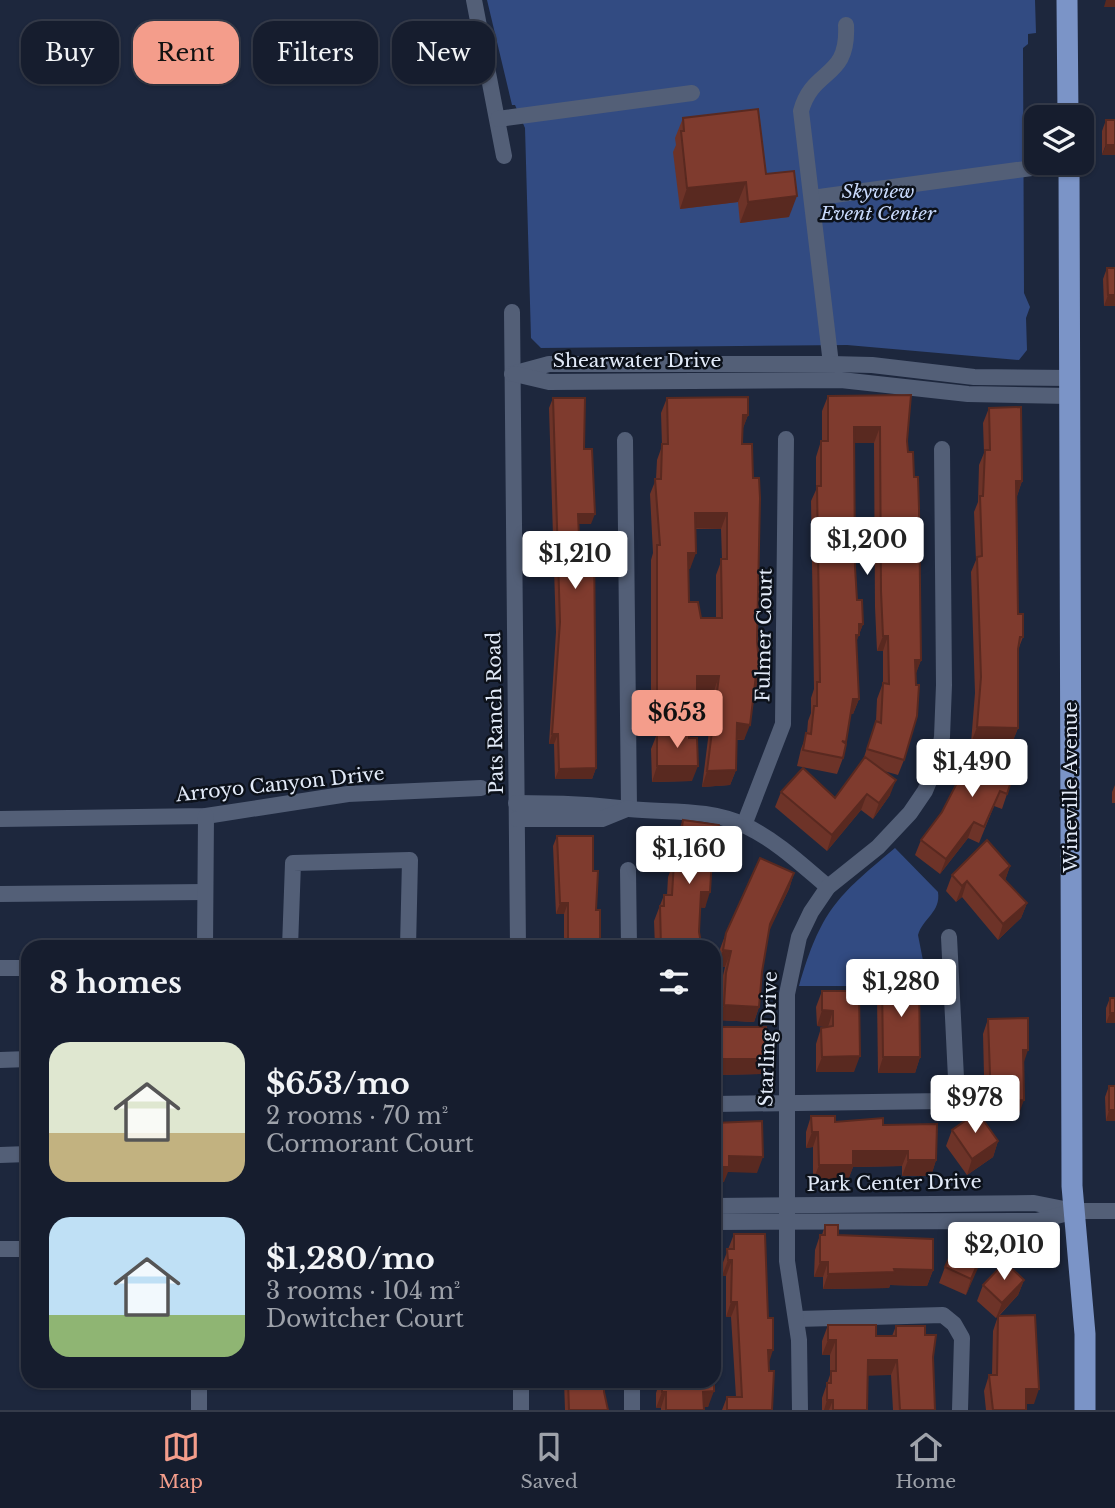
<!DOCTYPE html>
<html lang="en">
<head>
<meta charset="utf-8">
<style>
  :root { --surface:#161d2e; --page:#232a3a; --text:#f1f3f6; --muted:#9ea2aa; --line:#353b4a; --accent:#f49d8b }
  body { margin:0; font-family:"Libre Baskerville",serif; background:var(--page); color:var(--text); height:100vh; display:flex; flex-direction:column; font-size:26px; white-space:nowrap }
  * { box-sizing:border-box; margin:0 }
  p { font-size:23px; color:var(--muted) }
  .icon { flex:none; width:38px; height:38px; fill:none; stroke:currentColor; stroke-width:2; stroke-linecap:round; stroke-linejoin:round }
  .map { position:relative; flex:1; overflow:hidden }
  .panel { position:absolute; left:21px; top:940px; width:700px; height:448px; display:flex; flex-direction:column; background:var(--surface); border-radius:21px; box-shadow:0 2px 5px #0004,0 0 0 2px var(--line) }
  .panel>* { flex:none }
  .top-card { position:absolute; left:21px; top:21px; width:700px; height:63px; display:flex; gap:14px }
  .controls { position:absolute; left:1024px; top:105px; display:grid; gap:14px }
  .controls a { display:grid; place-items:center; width:70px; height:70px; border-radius:14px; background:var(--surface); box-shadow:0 2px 5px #0004,0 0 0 2px var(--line); font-size:35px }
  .price { position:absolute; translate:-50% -60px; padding:0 16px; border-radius:7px; background:#fff; color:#222; font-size:23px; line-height:46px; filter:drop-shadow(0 2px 4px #0008) }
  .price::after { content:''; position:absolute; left:50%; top:42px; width:21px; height:16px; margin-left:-10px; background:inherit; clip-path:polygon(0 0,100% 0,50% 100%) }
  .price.on { background:var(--accent); color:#111 }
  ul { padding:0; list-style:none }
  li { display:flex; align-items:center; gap:21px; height:175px; padding:0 28px }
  li span { display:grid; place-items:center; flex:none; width:196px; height:140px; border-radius:21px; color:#555 }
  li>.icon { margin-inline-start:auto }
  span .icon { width:84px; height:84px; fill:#fffc; stroke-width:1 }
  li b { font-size:30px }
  h2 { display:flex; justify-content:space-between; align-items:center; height:84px; padding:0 28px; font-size:30px }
  .pill { padding:0 24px; border-radius:21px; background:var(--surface); box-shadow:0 2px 5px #0004,0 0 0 2px var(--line); font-size:24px; line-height:63px }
  .pill.on { background:var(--accent); color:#111 }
  .tab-bar { display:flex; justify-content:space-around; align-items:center; height:98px; border-top:2px solid var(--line); background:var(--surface); font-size:19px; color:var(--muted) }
  .tab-bar a { display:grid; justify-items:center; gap:4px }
  .tab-bar .on { color:var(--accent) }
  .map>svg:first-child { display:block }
</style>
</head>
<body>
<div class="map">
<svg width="1115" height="1410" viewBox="0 0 1115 1410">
  <rect width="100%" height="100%" fill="#1d273d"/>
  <g fill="#324b82">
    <path d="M487 0H1035L1036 33 1028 34V44L1023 48 1024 293 1030 307 1026 318 1027 350 1019 360 847 345 541 348 531 338 525 128 515 105H512Z"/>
    <path d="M895 848 938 892C941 912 923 918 918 935L928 986H799C821 911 836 897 895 848Z"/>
  </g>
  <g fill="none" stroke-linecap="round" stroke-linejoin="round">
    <g stroke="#535f77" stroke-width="16">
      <path d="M474 0 504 156"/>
      <path d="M498 119 692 93"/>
      <path d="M812 198 1069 163"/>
      <path d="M512 312 518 947"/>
      <path d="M831 364 801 111C813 67 849 80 846 25"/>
      <path d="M512 374 549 364H831L872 365 974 377 1070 378"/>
      <path d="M515 374 549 382 841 380 968 394 1069 396"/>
      <path d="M625 440 629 808"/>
      <path d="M516 803C556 803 590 804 629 809 667 813 710 808 746 826 777 841 802 865 828 887"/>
      <path d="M0 819 206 816 348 794 481 788"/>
      <path d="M517 819H602L629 808"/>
      <path d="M744 825 783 724 786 439"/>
      <path d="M628 870 629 947"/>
      <path d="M0 894 205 892"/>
      <path d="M205 947 206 816"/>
      <path d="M290 947 293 863 410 860 408 947"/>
      <path d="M0 968H28"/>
      <path d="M0 1060 28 1059"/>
      <path d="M714 1104 945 1101 956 1078 949 937"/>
      <path d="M0 1155 28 1154"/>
      <path d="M714 1206 1034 1203 1074 1211H1115"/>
      <path d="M714 1222 1037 1221 1068 1213"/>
      <path d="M0 1249H28"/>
      <path d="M797 1319 943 1315 954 1324 962 1338 960 1410"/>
      <path d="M521 1381V1410"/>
      <path d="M632 1381V1410"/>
      <path d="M199 1410V1381"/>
      <path d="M800 1410 799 1340 787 1261V994L799 937 811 912 828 887 878 847 910 813 925 791 937 762 942 737 944 685 942 449"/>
    </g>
    <g stroke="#7b94c7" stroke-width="21">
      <path d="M1067 0 1068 117"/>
      <path d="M1069 163 1072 1186 1085 1334V1410"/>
    </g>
  </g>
  <g fill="#6d3328" fill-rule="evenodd">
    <path d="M683 118 766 174 789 217 740 223 738 202 680 209 673 152 676 145 675 138Z"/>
    <path d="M1106 120H1115L1102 155V131Z"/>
    <path d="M1107 268H1115V306H1104L1103 279Z"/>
    <path d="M828 396 907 441 921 660 915 675 904 760 898 775 884 771 890 795 873 819 861 810 827 851 775 807 781 792 835 798 863 760 876 721 877 699 883 683V651H877L875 607 874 443H854L855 567 857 600 863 624 856 642 859 699 853 714H850L843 758 837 774 797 766 801 749 807 733 808 721 811 713V698L814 689 811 501 816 490V457L821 441H822V411Z"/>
    <path d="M553 398 584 449 591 524H579V537L596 768 592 779H555L554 744H549L556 632 549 408Z"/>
    <path d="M667 398 748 415 742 430V444L755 691 744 740H737L736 770 730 785 702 787 714 691H697V712L691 728 655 729V717L651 718V560L653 553 650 494 656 479 657 460 662 446 661 413ZM695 529H721L722 559 716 575V618H701L689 602V569H690Z"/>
    <path d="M989 408 1022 481 1017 496 1018 614 1023 637 1018 650V728L1012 743H976L1007 794 1002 809 994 806 979 843 968 838 940 874 915 855 921 840 964 781 968 773 962 771 973 743H971L975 693 971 572 976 560 974 512 978 502 979 465 984 453 983 423Z"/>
    <path d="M657 734 692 781 652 782 651 749Z"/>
    <path d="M1115 785V803H1112V792Z"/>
    <path d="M683 820 714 856 712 864 705 908 700 907 699 932 701 943 704 947H655L654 921 664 895H667L668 877 673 864 677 835Z"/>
    <path d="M557 836 593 871 600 947H564V914H556L553 846Z"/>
    <path d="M1010 866 1005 880 1027 903 1021 918 998 940 962 897 956 902 946 891 952 875Z"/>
    <path d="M794 873 789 889 769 930 762 972 759 1007 754 1022 718 1020 720 988 725 967 717 966 720 949 726 933Z"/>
    <path d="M882 981 920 1057 915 1073H878L877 997Z"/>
    <path d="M822 991H859L854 1072H816V1044L821 1028 828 1027 817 1026 816 1007Z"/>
    <path d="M1110 998H1115V1023H1106V1008Z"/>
    <path d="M988 1019 1023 1064 1018 1116H985L983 1034Z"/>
    <path d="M722 1027 761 1074 715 1075 717 1043Z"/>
    <path d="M1109 1086 1115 1121H1106L1105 1097Z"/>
    <path d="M966 1115 998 1141 993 1157 967 1175 946 1146 952 1130 964 1121Z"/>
    <path d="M811 1116 835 1122 883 1125 936 1160 931 1176H902V1166L853 1167 848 1180 813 1181V1147L806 1148V1132Z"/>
    <path d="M825 1225 838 1235 933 1270 927 1286 890 1285 889 1288 823 1289V1277H814L815 1250 820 1235H822Z"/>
    <path d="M734 1234 768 1363 772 1410H722L727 1397H736L731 1317H726V1276H722V1265Z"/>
    <path d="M987 1243 966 1295 939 1283 945 1267Z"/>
    <path d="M1024 1280 1018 1295 999 1316 1034 1404H1026V1410H986L984 1391 989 1375H992L993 1331 998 1316 996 1318 977 1301 983 1285Z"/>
    <path d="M828 1325 876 1336H892L896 1326 925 1335 933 1357 935 1410H893L891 1375H867V1410H822V1398L830 1375V1355H822V1341Z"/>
    <path d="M564 1381H604V1392L608 1410H565Z"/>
    <path d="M660 1381H714L708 1407H704V1410H661V1408H656V1393Z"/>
  </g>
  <g fill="#592920">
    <path d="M1106 0H1115V7H1104Z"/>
    <path d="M1106 145H1115V155H1102Z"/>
    <path d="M746 182 738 202 680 209 687 188Z"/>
    <path d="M797 196 789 217 740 223 748 202Z"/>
    <path d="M1108 295H1115V306H1104Z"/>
    <path d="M743 415H748L742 431Z"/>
    <path d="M854 427H880L874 443H848Z"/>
    <path d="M1016 481H1022L1017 496Z"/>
    <path d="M695 513H727L721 529 690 528Z"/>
    <path d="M578 514H595L591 524H575Z"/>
    <path d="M688 553H696L690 569H683Z"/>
    <path d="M859 624H863L853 651Z"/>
    <path d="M883 636H888L883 651H877Z"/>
    <path d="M915 660H921L915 676Z"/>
    <path d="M756 675H760L755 691H750Z"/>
    <path d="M697 676H719L714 691 691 692Z"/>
    <path d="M853 699H859L853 714H847Z"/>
    <path d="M657 702H660L655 717 651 718Z"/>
    <path d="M697 712 691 728 655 729 660 713Z"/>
    <path d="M737 723 750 725 744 740 731 739Z"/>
    <path d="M977 727 1018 728 1012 743H971Z"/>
    <path d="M552 734H558L554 744H549Z"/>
    <path d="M657 766H698L692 781 652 782Z"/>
    <path d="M596 768 592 779H555L559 769Z"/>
    <path d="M736 770 730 785 702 787 707 771Z"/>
    <path d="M896 780 890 795 873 819 879 803Z"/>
    <path d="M867 794 861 810 827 851 832 835Z"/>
    <path d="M974 822 968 838 940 874 946 859Z"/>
    <path d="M1010 866 1005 881 1000 875Z"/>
    <path d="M794 873 789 889 765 940 770 924Z"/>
    <path d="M967 881 962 897 956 902 962 886Z"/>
    <path d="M701 892H710L705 908 695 907Z"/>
    <path d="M560 903H568L564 914H556Z"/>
    <path d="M1027 903 1021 918 998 940 1003 924Z"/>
    <path d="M723 950 731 951 725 967 717 966Z"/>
    <path d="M724 1005 759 1007 754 1022 718 1020Z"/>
    <path d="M822 1010 833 1011 828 1027 817 1026Z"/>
    <path d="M1110 1013H1115V1023H1106Z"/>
    <path d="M1023 1050H1028L1023 1065Z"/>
    <path d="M860 1056 854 1072H816L822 1057Z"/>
    <path d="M883 1057H920L915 1073H878Z"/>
    <path d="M721 1059H766L761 1074 715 1075Z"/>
    <path d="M1024 1100 1018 1116H985L991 1101Z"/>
    <path d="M1109 1110H1115V1121H1106Z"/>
    <path d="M812 1132H818L813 1147 806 1148Z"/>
    <path d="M998 1141 993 1157 967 1175 972 1159Z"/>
    <path d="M853 1151H908L902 1166 853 1167 848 1180 813 1181 819 1165Z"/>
    <path d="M729 1156 763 1157 757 1173 728 1172 724 1182 714 1183V1167Z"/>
    <path d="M908 1160H936L931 1176H902Z"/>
    <path d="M987 1243 982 1259 966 1295 971 1279Z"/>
    <path d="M728 1260H732L726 1276H722Z"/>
    <path d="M820 1262H828L823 1277H814Z"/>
    <path d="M894 1269 933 1270 927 1286 890 1285 889 1288 823 1289 828 1274Z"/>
    <path d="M1024 1280 1018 1295 996 1318 1002 1303Z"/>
    <path d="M731 1302H737L731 1317H726Z"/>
    <path d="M828 1340H836L830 1355H822Z"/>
    <path d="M768 1350H773L768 1366Z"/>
    <path d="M868 1360H897L891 1375 862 1376Z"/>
    <path d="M1026 1389H1039L1034 1404H1020Z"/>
    <path d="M714 1391 708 1407H698L703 1392Z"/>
    <path d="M662 1392H666L661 1408H656Z"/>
    <path d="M827 1400H833L829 1410H824Z"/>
  </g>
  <g fill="#7f3b2e" stroke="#592920" stroke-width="2" fill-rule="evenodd">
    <path d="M758 109 766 174 794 171 797 196 748 202 746 182 687 188 681 131H684L683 118Z"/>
    <rect x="1106" y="120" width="9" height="25"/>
    <path d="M1107 268H1115V295H1108Z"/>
    <path d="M911 395 907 441 908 452H913L914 477H918L919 509 921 660H915L916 685H919L917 716 904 760 867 749 876 721 881 723 883 683 889 684 888 636H883L881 591 880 427H854L855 567 857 600H862L863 624H859V635H856L859 699H853L846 742 842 741 846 744 843 758 803 750 806 733 811 734 814 706H817V682H820L817 486H821V441H828V396Z"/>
    <path d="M748 397V415H743L742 444H752L753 478H759L760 498 757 641 760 675H756L750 725 737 723 736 770 707 771 719 676H697V712L660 713V702H657V545H660L655 479H661L662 444H668L667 398ZM695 513H727V559H721L722 618H701L698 602H689L688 553H696Z"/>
    <path d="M553 398H585L584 449H592L595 514H578L579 537H594L596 768 559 769 558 734H552L560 622Z"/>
    <path d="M1021 407 1022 481H1016L1018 614H1023V637H1020L1018 649V728L977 727 981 677 977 557 982 556 980 496H983L985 450H990L989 408Z"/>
    <path d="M689 733V738H697L698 766H657V734Z"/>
    <path d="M973 742 1018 760 1007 794 1000 791 984 827 974 822 946 859 921 840 942 812 959 779 964 781 974 758 968 755Z"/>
    <path d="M865 757 896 780 879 803 867 794 832 835 781 792 803 768 835 798Z"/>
    <path d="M683 820 719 825 714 856H712L710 892H701L699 932 701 943H704V947H661L660 906H664V895H672L674 862H677Z"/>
    <path d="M557 836H593V871H598L596 910H600V947H568V903H560Z"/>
    <path d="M987 840 1010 866 1000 875 1027 903 1003 924 967 881 962 886 952 875Z"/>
    <path d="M760 858 794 873 770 924 762 972 759 1007 724 1005 726 973 731 951 723 950 726 933Z"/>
    <path d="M882 981H919L920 1057H883Z"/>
    <path d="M822 991H859L860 1056 822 1057 821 1028 833 1026V1011L822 1010Z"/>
    <rect x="1110" y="998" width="5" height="15"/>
    <path d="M1028 1018V1050H1023L1024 1100 991 1101 988 1019Z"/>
    <path d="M722 1027H766V1059H721Z"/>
    <rect x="1109" y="1086" width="6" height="24"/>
    <path d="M976 1110 998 1141 972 1159 952 1130 969 1118 966 1115Z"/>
    <path d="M811 1116H835V1122L883 1118V1125L937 1124 936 1160H908V1151H853V1165H819L818 1132H812Z"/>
    <path d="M762 1121 763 1157 729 1156V1167H714V1123Z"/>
    <path d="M825 1225H838V1235L933 1239V1270L894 1269 895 1272 828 1274V1262H820V1235H825Z"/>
    <path d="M961 1232 987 1243 971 1279 945 1267Z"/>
    <path d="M734 1234H765L768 1318H773V1350H768L769 1371H774L772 1410H727V1397H742L737 1302H731L732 1260H728L727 1249H734Z"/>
    <path d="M1005 1262 1024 1280 1002 1303 983 1285Z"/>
    <path d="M1035 1315 1039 1389H1026V1410H993L989 1375H997L998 1316Z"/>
    <path d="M714 1317H715L714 1378Z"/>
    <path d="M828 1325H876V1336H896V1326H925V1335H936L933 1357 935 1410H900L897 1360H868L867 1410H833V1400H827V1383H831V1371H836V1340H828Z"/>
    <path d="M568 1381H604V1392L608 1410H569Z"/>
    <path d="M662 1381H714V1391L703 1392 704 1410H666V1392H662Z"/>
  </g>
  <g text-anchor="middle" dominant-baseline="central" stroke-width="5" stroke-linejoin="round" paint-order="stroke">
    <g font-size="19" font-style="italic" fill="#c8d9fb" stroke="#0c111a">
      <text x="878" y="191">Skyview<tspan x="878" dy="22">Event Center</tspan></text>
    </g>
    <g font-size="19" fill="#e2eaf8" stroke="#0c111a">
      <text x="637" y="360">Shearwater Drive</text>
      <text transform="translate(764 635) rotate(-89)">Fulmer Court</text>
      <text transform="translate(495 713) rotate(-91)">Pats Ranch Road</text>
      <text transform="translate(280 784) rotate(-6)">Arroyo Canyon Drive</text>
      <text transform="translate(1070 787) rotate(-90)">Wineville Avenue</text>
      <text transform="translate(768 1039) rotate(-88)">Starling Drive</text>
      <text transform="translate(894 1183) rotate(-1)">Park Center Drive</text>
    </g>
  </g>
</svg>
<div class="controls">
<a><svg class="icon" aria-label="layers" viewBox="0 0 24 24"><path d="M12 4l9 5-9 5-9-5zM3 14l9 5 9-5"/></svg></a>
</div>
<b class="price" style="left:867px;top:577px">$1,200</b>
<b class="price" style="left:575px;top:591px">$1,210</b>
<b class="price on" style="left:677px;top:750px">$653</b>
<b class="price" style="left:972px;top:799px">$1,490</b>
<b class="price" style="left:689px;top:886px">$1,160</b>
<b class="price" style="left:901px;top:1019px">$1,280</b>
<b class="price" style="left:975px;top:1135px">$978</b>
<b class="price" style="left:1004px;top:1282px">$2,010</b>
<div class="top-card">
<a class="pill">Buy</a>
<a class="pill on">Rent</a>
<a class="pill">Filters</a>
<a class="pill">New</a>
</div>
<section class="panel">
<h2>8 homes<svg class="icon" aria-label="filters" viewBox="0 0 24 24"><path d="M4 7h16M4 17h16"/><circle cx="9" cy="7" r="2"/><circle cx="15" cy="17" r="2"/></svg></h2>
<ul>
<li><span style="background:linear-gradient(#dfe7d0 65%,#c2b280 0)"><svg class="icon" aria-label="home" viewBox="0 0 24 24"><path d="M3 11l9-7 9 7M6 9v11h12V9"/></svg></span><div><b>$653/mo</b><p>2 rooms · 70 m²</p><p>Cormorant Court</p></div></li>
<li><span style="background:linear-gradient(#bfe0f5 70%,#8fb573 0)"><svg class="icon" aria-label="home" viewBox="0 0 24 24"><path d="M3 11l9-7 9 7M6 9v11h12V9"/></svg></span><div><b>$1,280/mo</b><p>3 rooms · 104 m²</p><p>Dowitcher Court</p></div></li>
</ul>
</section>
</div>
<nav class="tab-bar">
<a class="on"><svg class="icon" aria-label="map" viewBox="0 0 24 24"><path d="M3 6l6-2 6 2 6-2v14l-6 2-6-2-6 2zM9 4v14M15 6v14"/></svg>Map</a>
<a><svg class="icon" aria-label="saved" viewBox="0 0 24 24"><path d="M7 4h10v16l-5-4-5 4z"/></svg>Saved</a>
<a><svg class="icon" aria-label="home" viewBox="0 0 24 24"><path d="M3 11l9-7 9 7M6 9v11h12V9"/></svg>Home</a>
</nav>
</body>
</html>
